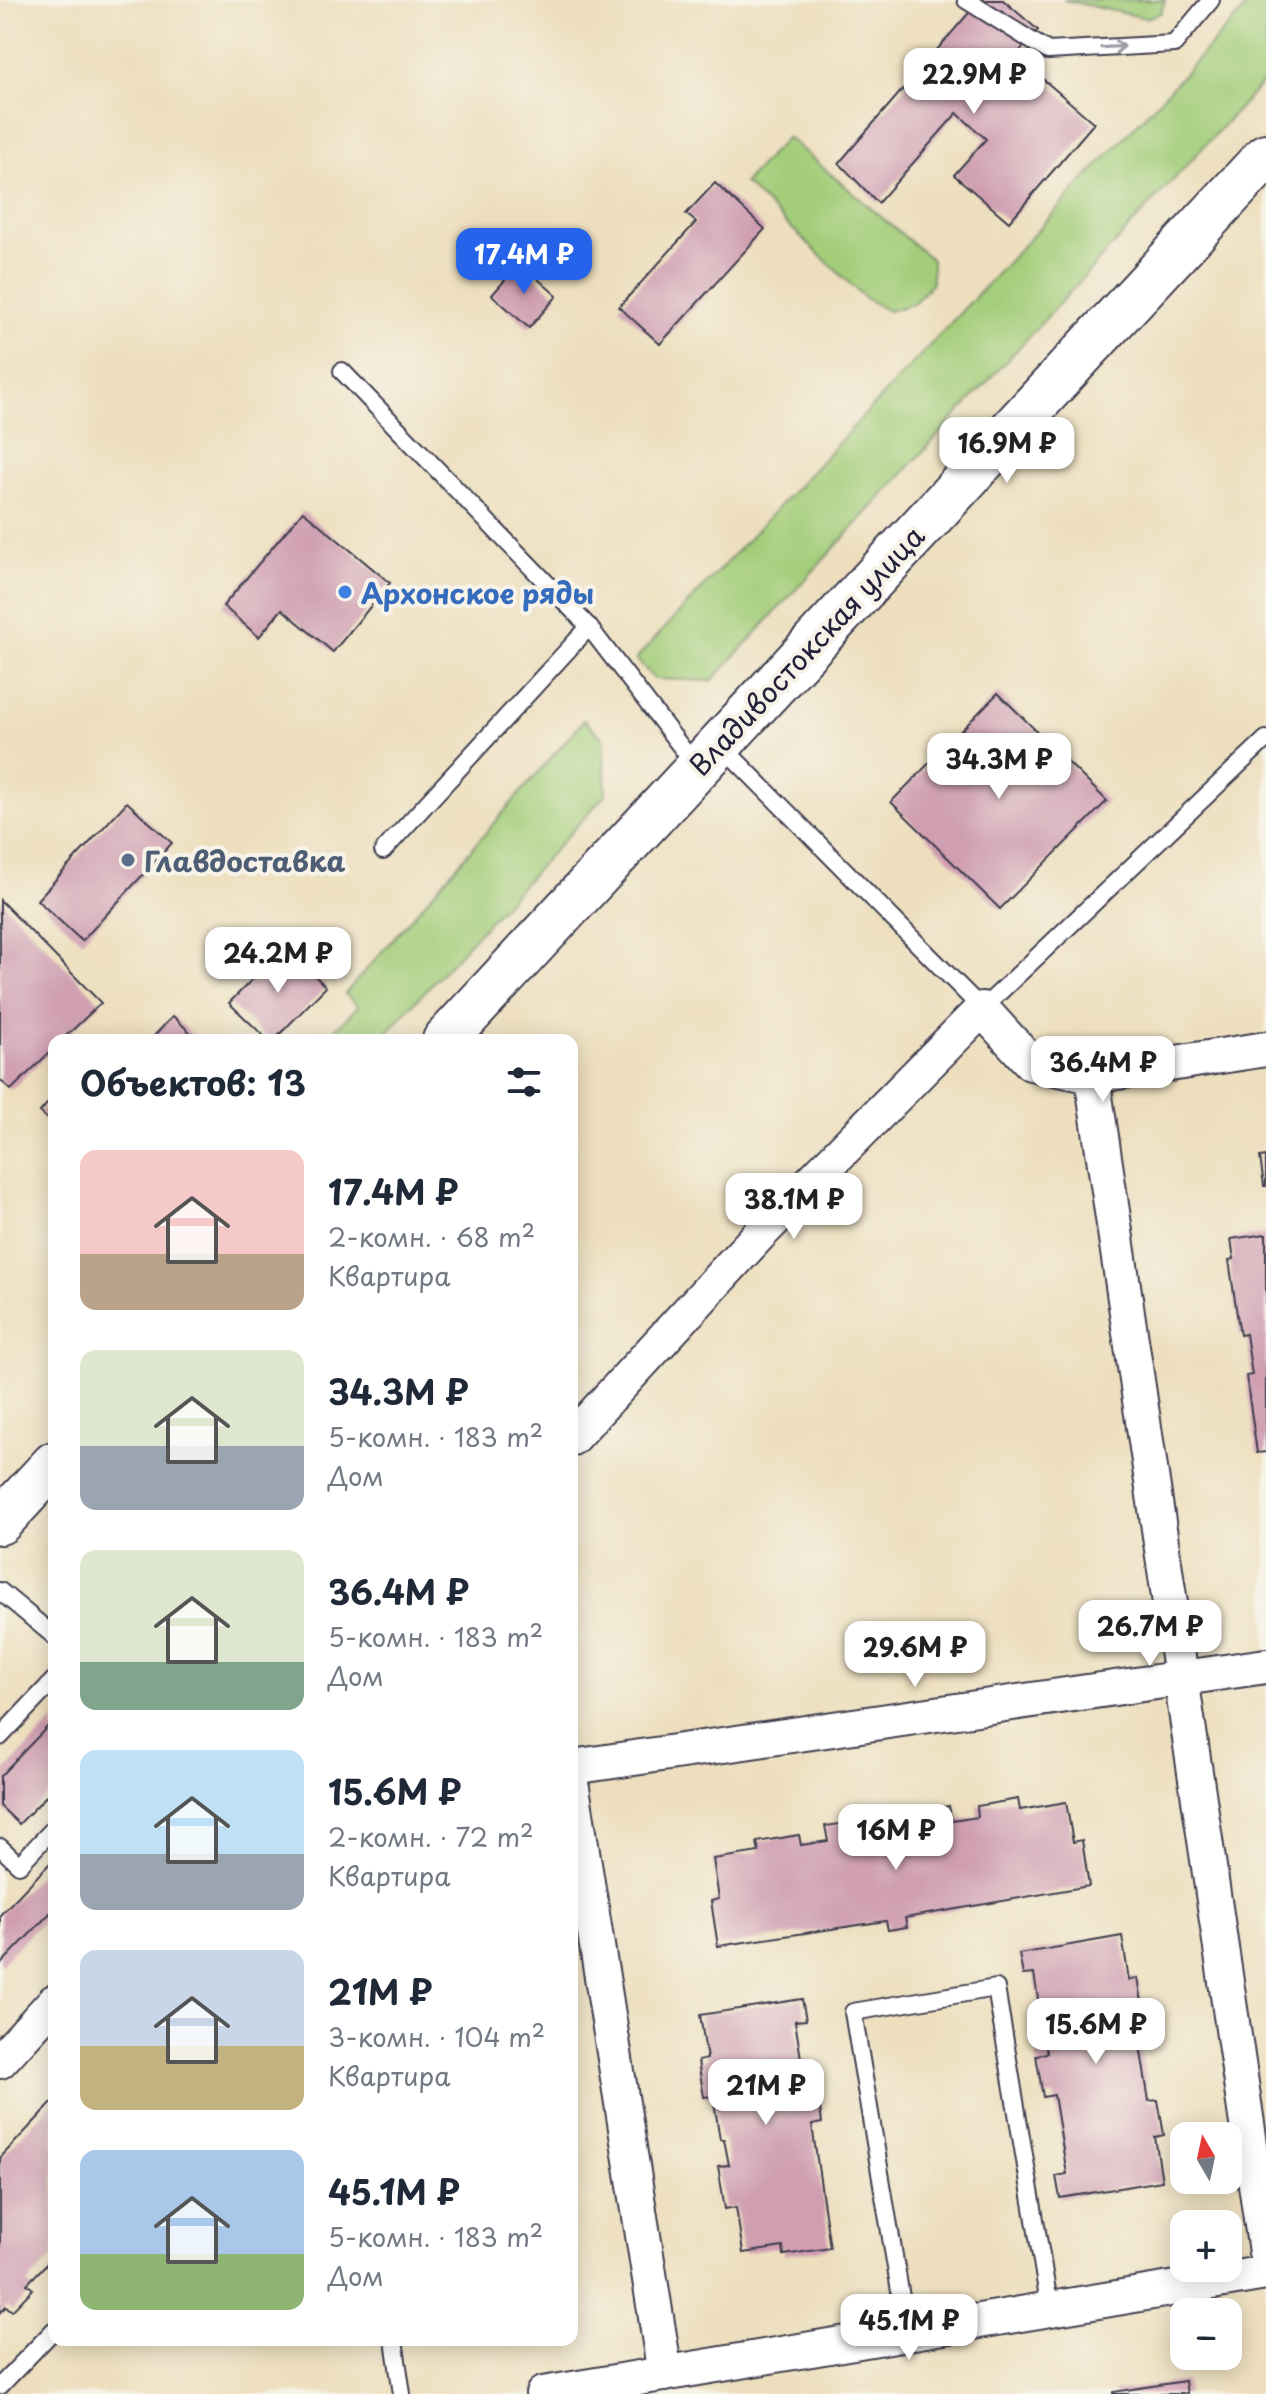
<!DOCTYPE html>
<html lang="ru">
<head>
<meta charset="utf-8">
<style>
  :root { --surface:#fff; --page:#f6f6f7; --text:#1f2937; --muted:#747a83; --accent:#2563eb }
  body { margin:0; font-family:"Playpen Sans",sans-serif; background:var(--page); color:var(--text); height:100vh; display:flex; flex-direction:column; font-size:30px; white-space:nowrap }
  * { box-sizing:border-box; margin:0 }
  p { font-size:26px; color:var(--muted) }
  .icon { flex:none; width:44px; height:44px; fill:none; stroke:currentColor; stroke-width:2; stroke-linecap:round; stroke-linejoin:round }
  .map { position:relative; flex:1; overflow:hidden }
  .details { position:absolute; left:48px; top:1034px; width:530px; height:1312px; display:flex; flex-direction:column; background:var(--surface); border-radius:16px; box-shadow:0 4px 20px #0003 }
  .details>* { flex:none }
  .needle { width:52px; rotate:351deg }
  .buttons { position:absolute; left:1170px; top:2122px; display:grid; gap:16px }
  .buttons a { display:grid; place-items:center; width:72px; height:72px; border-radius:16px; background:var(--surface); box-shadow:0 4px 20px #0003; font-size:40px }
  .price { position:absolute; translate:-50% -68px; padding:0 18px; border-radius:16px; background:#fff; color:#222; font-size:26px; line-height:52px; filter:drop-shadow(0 2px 4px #0008) }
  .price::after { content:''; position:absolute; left:50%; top:48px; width:24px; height:18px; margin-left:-12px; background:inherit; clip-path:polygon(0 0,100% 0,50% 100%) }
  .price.current { background:var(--accent); color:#fff }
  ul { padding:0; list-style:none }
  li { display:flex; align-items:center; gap:24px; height:200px; padding:0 32px }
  li span { display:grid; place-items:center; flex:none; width:224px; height:160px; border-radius:16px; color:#555 }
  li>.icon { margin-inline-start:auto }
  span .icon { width:96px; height:96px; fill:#fffc; stroke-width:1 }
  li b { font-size:34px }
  h2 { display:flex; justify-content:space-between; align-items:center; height:96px; padding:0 32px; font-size:34px }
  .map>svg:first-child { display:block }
</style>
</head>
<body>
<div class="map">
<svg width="1266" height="2394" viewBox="0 0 1266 2394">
  <rect width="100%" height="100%" fill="#f7f3e8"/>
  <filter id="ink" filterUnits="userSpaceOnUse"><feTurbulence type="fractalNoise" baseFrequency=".0125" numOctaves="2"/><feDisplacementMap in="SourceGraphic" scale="16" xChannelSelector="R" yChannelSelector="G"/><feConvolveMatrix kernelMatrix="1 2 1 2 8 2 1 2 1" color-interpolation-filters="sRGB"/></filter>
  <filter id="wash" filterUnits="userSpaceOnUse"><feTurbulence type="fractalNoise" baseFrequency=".006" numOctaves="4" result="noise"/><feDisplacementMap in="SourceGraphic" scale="32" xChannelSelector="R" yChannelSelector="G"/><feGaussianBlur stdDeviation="1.8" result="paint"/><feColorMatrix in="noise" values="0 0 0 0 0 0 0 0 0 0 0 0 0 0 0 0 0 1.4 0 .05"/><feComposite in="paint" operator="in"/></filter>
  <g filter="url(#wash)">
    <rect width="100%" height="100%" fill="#eddfbe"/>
    <g fill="#a3cd79" stroke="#62785a" stroke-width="2">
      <path d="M1063 0H1165L1161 13 1146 18Z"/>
      <path d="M1253 0H1266V79L712 681 654 679 636 659Z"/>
      <path d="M787 137 932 260V283L913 304 888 311 865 298 744 183Z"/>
      <path d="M584 720 603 738 606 794 380 1040H325L358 1006 345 994Z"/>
    </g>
    <g id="blocks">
      <g fill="#cf9eb1">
        <path d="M980 0H1003L1038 30 996 79 1017 97 1037 74 1094 123 1009 222 954 175 986 139 957 113 878 203 839 163Z"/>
        <path d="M715 183 765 229 660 344 619 307 696 222 686 214Z"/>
        <path d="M520 263 557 296 529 328 492 295Z"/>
        <path d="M303 511 390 583 333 652 282 609 259 637 223 606Z"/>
        <path d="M998 693 1107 801 1000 909 891 802Z"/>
        <path d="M127 802 172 843 82 941 37 900Z"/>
        <path d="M0 900 101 1003 62 1040H54V1048L11 1090 0 1080Z"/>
        <path d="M285 946 326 987 274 1040H268L229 1003Z"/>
        <path d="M173 1016 198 1040H150Z"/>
        <path d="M54 1096V1125L40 1112Z"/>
        <path d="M1266 1156V1186H1264L1260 1157Z"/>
        <path d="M1266 1234V1452L1257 1453 1246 1376 1252 1375 1246 1334 1240 1335 1229 1260 1234 1259 1231 1239Z"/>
        <path d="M54 1720V1788L19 1824 0 1806V1776Z"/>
        <path d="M1018 1799 1020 1810 1066 1802 1073 1842 1082 1840 1089 1886 905 1918 907 1927 888 1930 886 1921 718 1946 711 1901 719 1899 713 1859 759 1852 757 1842 799 1835 801 1845 828 1841 825 1826 847 1823 849 1833 929 1820 927 1810 949 1806 952 1821 978 1817 977 1806Z"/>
        <path d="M54 1859V1909L0 1965V1915Z"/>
        <path d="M1122 1936 1129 1980 1138 1978 1144 2014 1135 2015 1149 2101 1158 2100 1164 2135 1155 2137 1162 2181 1060 2198 1056 2176 1067 2174 1054 2095 1043 2097 1036 2055 1047 2053 1034 1974 1023 1975 1019 1954Z"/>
        <path d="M802 1999 806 2020 795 2021 808 2102 819 2100 822 2123 812 2125 830 2248 784 2255 783 2247 743 2253 736 2207 725 2209 718 2166 729 2165 724 2139H720L713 2096 704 2097 698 2061 707 2059 700 2015Z"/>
        <path d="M54 2101V2256L27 2284 33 2289 12 2311 6 2306 0 2313V2158Z"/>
        <path d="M1185 2381 1187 2394H1113V2392Z"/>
      </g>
    </g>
  </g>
  <g filter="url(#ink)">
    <use href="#blocks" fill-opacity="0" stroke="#403e4f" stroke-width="2"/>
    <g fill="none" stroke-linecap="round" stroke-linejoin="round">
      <g stroke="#403e4f" stroke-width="20">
        <g id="service">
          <path d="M966 0 1048 51 1174 44 1211 0"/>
          <path d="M342 371 589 627"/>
          <path d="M722 746 982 1009 1266 739"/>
          <path d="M383 851 589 627 695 765"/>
          <path d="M0 1591 54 1636"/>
          <path d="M0 1737 54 1680"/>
          <path d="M0 1847 19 1865 54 1828"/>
          <path d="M907 2333 853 2012 996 1988 1050 2309"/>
          <path d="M394 2340 402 2394"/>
          <path d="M0 2386 54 2330"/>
        </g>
      </g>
      <g stroke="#403e4f" stroke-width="38">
        <g id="minor">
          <path d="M1092 1076 1266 2252"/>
          <path d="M572 1438 758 1236 982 1009 1031 1063 1092 1076 1266 1049"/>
          <path d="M572 1767 1266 1666"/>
          <path d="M572 1788 665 2374"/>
          <path d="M0 2061 54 2002"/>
          <path d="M543 2394 1266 2273"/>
        </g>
      </g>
      <g stroke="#403e4f" stroke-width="48">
        <g id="secondary">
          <path d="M445 1040 1266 156"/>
          <path d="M0 1522 54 1464"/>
        </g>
      </g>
      <use href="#service" stroke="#fff" stroke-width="16"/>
      <use href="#minor" stroke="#fff" stroke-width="34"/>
      <use href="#secondary" stroke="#fff" stroke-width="44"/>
    </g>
    <defs><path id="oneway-shaft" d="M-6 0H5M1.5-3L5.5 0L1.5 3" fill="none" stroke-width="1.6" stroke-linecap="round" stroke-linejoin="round" transform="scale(2)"/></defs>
    <use stroke="#9c9ca7" href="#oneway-shaft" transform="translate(1113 47) rotate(-3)"/>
  </g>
  <circle fill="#3f7fe0" stroke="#f7f3e8" stroke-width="3" cx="345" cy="592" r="8"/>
  <circle fill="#5c6f8a" stroke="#f7f3e8" stroke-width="3" cx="128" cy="860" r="8"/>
  <g text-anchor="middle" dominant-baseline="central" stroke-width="8" stroke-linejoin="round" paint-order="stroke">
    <g font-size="28" font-weight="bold" fill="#366cbe" stroke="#f7f3e8" text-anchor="start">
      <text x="361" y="592">Архонское ряды</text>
    </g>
    <g font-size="28" fill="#22223b" stroke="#f7f3e8">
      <text transform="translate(806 650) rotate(-47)">Владивостокская улица</text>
    </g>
    <g font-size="28" font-weight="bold" fill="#4e5e75" stroke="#f7f3e8" text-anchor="start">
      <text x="144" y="860">Главдоставка</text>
    </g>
  </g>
</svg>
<div class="buttons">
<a><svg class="needle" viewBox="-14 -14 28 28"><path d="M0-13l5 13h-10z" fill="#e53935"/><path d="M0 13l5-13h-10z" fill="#747a83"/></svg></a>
<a>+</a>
<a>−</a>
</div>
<b class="price" style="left:974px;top:116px">22.9M ₽</b>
<b class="price current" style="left:524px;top:296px">17.4M ₽</b>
<b class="price" style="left:1007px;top:485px">16.9M ₽</b>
<b class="price" style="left:999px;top:801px">34.3M ₽</b>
<b class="price" style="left:278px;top:995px">24.2M ₽</b>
<b class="price" style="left:1103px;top:1104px">36.4M ₽</b>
<b class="price" style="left:794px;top:1241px">38.1M ₽</b>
<b class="price" style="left:1150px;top:1668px">26.7M ₽</b>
<b class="price" style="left:915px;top:1689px">29.6M ₽</b>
<b class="price" style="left:896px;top:1872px">16M ₽</b>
<b class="price" style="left:1096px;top:2066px">15.6M ₽</b>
<b class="price" style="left:766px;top:2127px">21M ₽</b>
<b class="price" style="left:909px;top:2362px">45.1M ₽</b>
<section class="details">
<h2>Объектов: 13<svg class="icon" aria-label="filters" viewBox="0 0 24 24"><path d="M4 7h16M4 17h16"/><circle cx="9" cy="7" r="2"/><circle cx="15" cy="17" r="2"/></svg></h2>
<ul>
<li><span style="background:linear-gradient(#f6c9c9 65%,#b9a48a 0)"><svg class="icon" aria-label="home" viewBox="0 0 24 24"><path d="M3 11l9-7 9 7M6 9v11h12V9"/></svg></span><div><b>17.4M ₽</b><p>2-комн. · 68 m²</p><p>Квартира</p></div></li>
<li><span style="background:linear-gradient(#dfe7d0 60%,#9aa5b1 0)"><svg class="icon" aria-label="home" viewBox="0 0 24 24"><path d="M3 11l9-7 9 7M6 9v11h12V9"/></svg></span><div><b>34.3M ₽</b><p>5-комн. · 183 m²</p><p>Дом</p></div></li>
<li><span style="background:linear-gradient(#dfe7d0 70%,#7fa58c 0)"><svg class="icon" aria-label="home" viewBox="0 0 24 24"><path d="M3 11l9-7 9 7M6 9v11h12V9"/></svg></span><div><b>36.4M ₽</b><p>5-комн. · 183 m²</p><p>Дом</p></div></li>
<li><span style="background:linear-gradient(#bfe0f5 65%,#9aa5b1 0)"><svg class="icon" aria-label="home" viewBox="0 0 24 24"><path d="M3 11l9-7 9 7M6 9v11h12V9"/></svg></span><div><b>15.6M ₽</b><p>2-комн. · 72 m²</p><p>Квартира</p></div></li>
<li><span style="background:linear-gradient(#c9d6e8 60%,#c2b280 0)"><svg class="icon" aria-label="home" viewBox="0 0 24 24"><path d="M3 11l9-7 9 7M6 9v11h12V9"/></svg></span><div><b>21M ₽</b><p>3-комн. · 104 m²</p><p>Квартира</p></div></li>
<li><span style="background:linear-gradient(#a9c7e8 65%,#8fb573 0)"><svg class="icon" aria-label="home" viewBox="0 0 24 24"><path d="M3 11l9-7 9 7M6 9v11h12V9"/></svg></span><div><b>45.1M ₽</b><p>5-комн. · 183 m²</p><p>Дом</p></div></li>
</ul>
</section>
</div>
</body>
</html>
